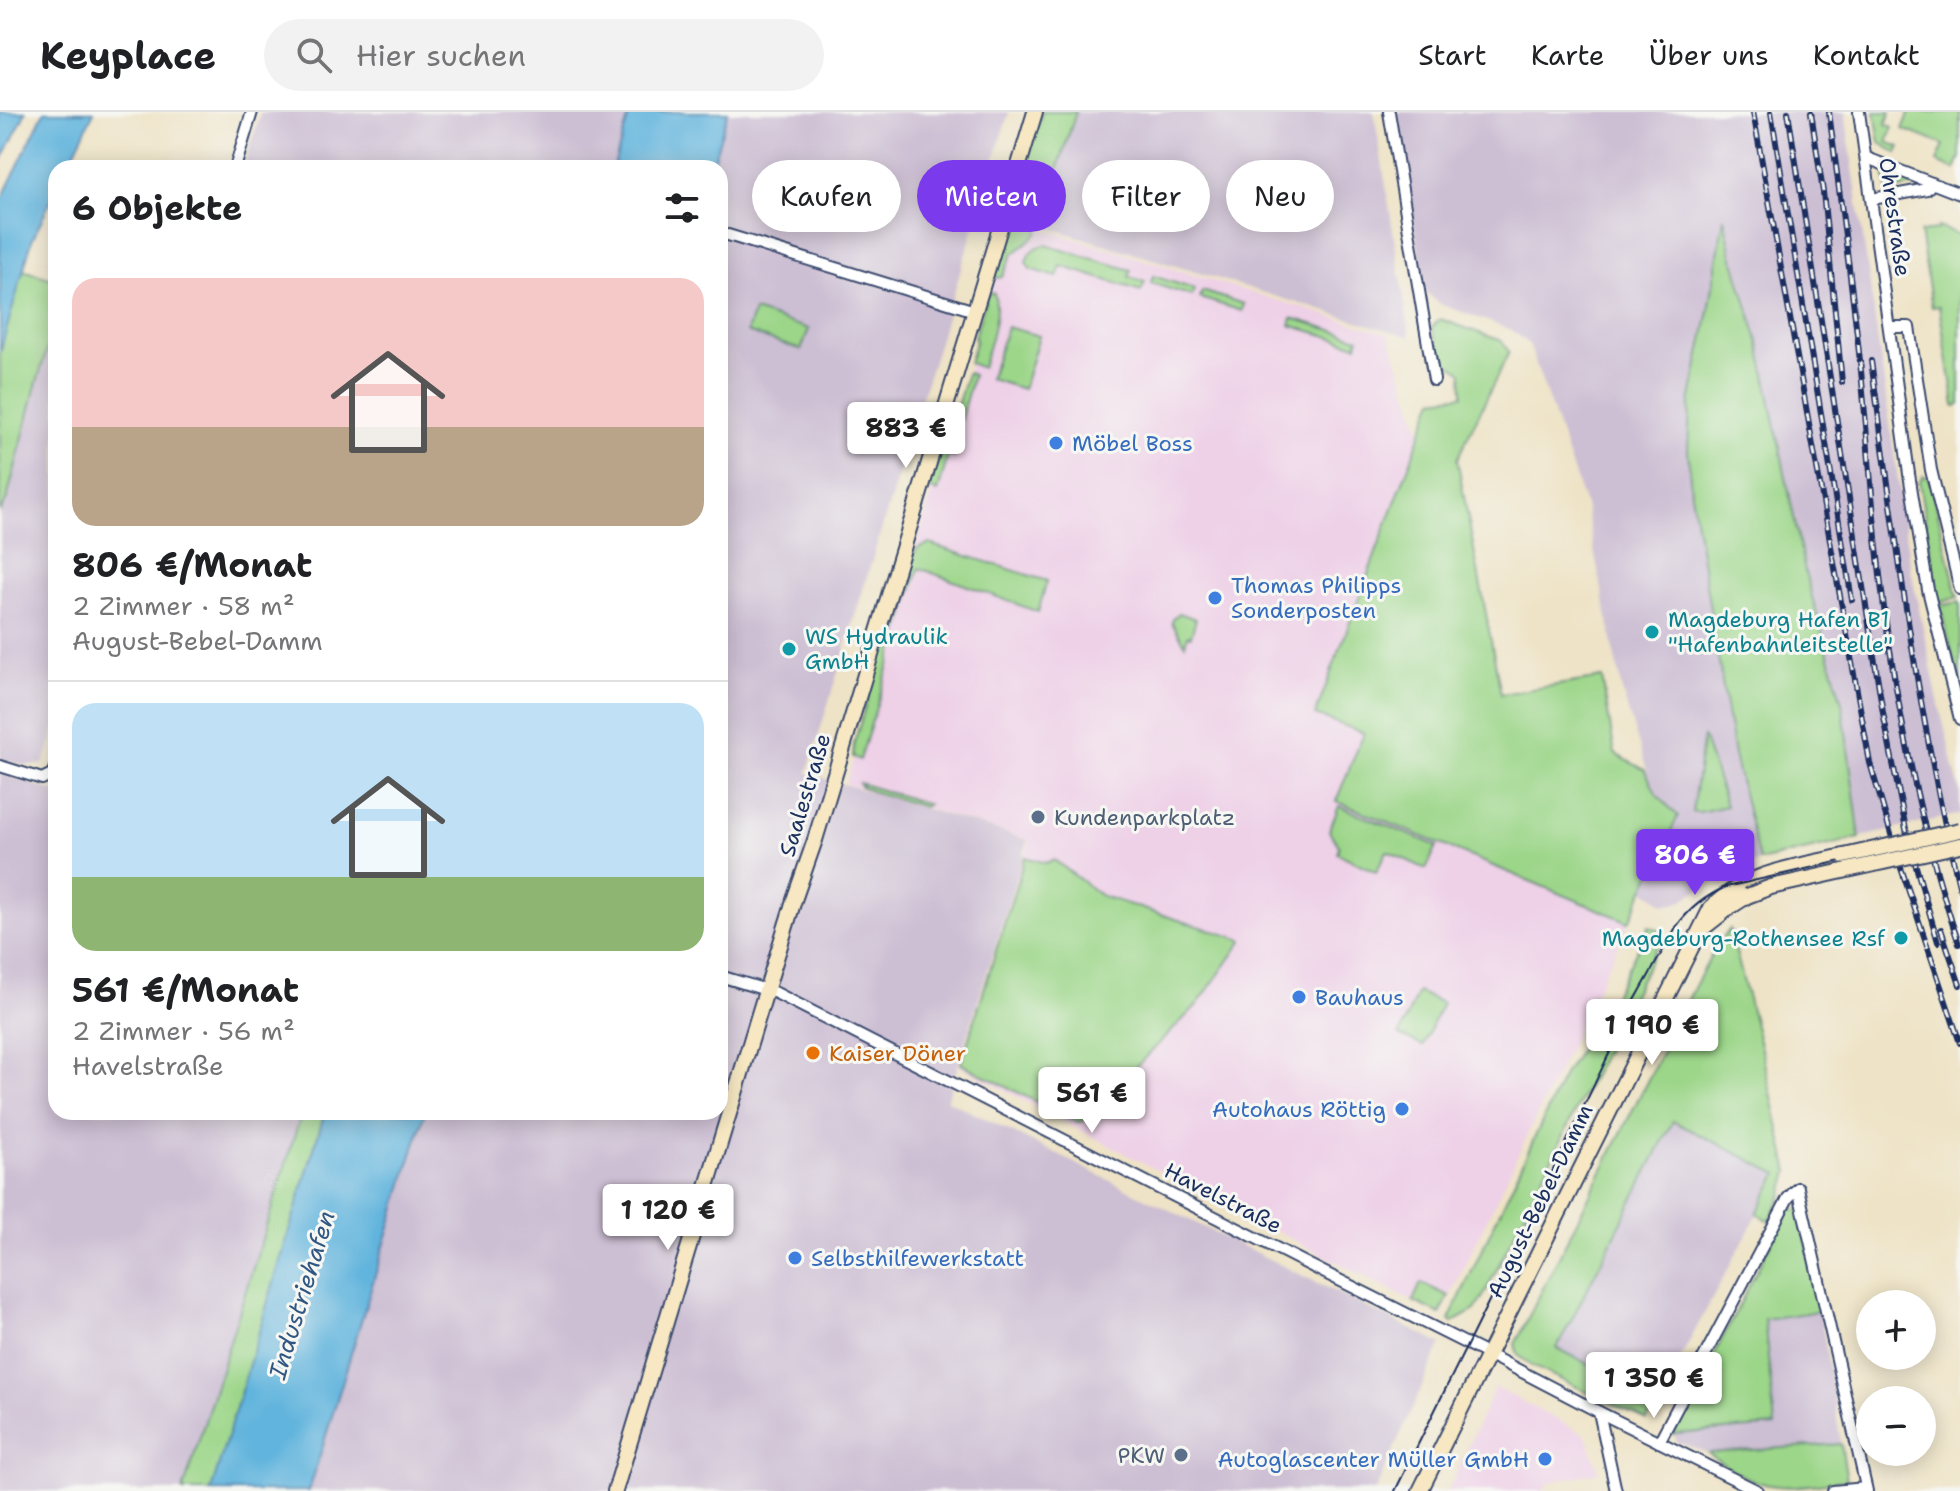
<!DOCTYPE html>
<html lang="de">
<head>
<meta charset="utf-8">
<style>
  :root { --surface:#fff; --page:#f2f2f2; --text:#202124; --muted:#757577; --line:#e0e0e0; --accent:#7c3aed }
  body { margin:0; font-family:"Shantell Sans",sans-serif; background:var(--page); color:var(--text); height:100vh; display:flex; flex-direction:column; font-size:30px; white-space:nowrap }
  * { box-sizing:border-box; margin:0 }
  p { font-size:26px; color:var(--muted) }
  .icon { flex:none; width:44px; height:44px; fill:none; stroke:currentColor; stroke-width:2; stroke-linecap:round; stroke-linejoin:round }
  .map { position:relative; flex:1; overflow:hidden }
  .details { position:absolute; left:48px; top:48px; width:680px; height:960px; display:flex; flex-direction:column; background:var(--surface); border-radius:24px; box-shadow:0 4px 20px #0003 }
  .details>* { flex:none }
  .hud { position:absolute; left:752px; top:48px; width:760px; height:72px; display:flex; gap:16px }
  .controls { position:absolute; left:1856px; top:1178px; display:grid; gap:16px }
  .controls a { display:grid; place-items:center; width:80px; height:80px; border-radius:50%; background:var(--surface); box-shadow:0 4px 20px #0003; font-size:40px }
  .price { position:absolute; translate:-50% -68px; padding:0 18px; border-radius:8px; background:#fff; color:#222; font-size:26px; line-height:52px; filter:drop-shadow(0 2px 4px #0008) }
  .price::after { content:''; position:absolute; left:50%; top:48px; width:24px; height:18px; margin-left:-12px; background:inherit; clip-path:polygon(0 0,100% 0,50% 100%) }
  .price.current { background:var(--accent); color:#fff }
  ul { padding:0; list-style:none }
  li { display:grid; align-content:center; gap:16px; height:424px; padding:0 24px }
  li+li { border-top:2px solid var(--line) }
  li span { display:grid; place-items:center; height:248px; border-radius:24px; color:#555 }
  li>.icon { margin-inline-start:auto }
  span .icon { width:144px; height:144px; fill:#fffc; stroke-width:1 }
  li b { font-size:34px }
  h2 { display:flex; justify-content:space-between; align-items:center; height:96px; padding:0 24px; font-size:34px }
  .chip { padding:0 28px; border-radius:36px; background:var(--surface); box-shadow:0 4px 20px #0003; font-size:28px; line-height:72px }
  .chip.current { background:var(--accent); color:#fff }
  header { display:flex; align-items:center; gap:48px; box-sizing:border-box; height:112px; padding:0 40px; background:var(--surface); border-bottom:2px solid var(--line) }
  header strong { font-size:38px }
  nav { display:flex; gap:44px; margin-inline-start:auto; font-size:28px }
  .search { width:560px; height:72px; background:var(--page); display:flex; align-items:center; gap:20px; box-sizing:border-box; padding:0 28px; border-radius:44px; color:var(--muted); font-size:30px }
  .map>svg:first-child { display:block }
</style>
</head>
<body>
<header>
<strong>Keyplace</strong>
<div class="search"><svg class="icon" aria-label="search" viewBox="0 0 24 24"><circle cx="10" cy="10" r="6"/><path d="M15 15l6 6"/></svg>Hier suchen</div>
<nav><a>Start</a><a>Karte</a><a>Über uns</a><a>Kontakt</a></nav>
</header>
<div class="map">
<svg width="1960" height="1379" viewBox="0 0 1960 1379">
  <rect width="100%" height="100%" fill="#f6f6f2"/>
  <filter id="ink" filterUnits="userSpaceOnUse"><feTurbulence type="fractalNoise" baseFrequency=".0125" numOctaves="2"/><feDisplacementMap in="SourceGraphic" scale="16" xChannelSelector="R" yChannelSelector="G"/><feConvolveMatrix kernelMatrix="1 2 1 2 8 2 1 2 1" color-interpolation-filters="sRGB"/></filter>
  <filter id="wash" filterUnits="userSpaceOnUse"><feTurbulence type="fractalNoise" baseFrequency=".006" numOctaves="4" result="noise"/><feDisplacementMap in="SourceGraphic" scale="32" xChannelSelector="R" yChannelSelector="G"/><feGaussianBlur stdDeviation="1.8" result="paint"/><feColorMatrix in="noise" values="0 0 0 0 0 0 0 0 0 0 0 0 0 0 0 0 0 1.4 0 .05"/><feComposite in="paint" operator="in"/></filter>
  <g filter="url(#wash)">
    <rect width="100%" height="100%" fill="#eee3c6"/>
    <g fill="#eed0e7">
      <path d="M1012 108 1389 222 1421 321 1315 602 1364 621 1336 688 1629 810 1441 1204 1083 1020 959 954 1030 728 846 672Z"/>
      <path d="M1495 1275 1586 1323 1599 1360 1550 1370 1543 1379H1448Z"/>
    </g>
    <g fill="#ccbed3">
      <path d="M261 0H630L613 56H243Z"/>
      <path d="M728 0H1009L807 661 1028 728 947 988 1441 1232 1375 1379H309L425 1000H720V56H711Z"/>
      <path d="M1045 0H1374L1410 225 1014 105Z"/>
      <path d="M1396 0H1845L1911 459 1939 593 1960 680V702L1759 749 1716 765 1683 788 1676 791 1665 792 1644 778 1677 704 1657 683 1651 671 1623 583 1585 393 1529 232 1512 218 1442 193 1425 180Z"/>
      <path d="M56 221V614L44 651 39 653H22L0 647V400L7 387 35 277 49 231Z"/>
      <path d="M0 661 56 680V1000H302L183 1379H0Z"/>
      <path d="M1673 1009 1779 1062 1658 1288 1556 1236Z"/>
      <path d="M1820 1199 1841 1332 1708 1341 1677 1330 1674 1322 1775 1313 1764 1206Z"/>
    </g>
    <g fill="#9cd689" stroke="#5c8274" stroke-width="2">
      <path d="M1042 0H1076L1037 122 1012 143 1002 165 996 166 993 161Z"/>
      <path d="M1875 0H1891L1886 12 1893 15 1887 30 1900 35 1897 41 1880 31Z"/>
      <path d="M1910 0H1960V45L1955 58 1937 50 1944 33 1903 17Z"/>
      <path d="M1884 59 1914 71 1915 74 1888 79Z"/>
      <path d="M1724 105 1731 139 1760 236 1805 460 1842 591 1860 726 1759 749 1734 643 1691 381 1688 338 1690 291 1709 199Z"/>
      <path d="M1938 115 1960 123V293L1955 294 1939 194 1932 195 1920 120 1937 118Z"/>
      <path d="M1046 133 1131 158 1129 165 1145 170 1141 179 1061 154 1057 165 1030 157 1026 150C1029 140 1035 134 1046 133Z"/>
      <path d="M23 158 56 168V221L49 231 35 277 7 387 0 400V240Z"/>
      <path d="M1153 164 1194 177 1192 184 1151 171Z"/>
      <path d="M1202 179 1244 192 1242 199 1200 186Z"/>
      <path d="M990 181H994C1001 201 988 236 982 256L969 251 976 227 974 226 987 183Z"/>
      <path d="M754 199 809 217 801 238 747 220Z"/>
      <path d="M1292 206 1359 226 1357 233 1290 213Z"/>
      <path d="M1440 207 1502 229 1509 240 1457 347 1501 582 1602 566 1615 642 1645 658 1657 683 1678 704 1629 810 1336 689 1364 621 1315 603 1434 287 1463 283 1462 260 1441 247 1432 215Z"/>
      <path d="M1007 215 1039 224 1023 277 990 267Z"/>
      <path d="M967 261 973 263 955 326 961 328 960 332 947 328 945 324 954 293 958 291Z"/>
      <path d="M945 338 957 343 955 345 948 344 938 380 928 376 940 339Z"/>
      <path d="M1923 364 1927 365 1930 369 1958 485 1939 491 1919 370Z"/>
      <path d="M929 432 1047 469 1038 500 919 456 860 648 853 645 854 631 910 449 918 436Z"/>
      <path d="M1959 490 1960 495V573L1940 494Z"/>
      <path d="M1179 501 1196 507 1191 524 1188 523 1185 532 1172 511 1173 507Z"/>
      <path d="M1703 624 1726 694 1700 700H1692Z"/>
      <path d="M859 671 928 692 924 695 871 679 860 674Z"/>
      <path d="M1339 694 1437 734 1426 757 1387 739 1376 760 1337 741 1339 734 1329 719Z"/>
      <path d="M1025 745 1046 751 1054 748 1102 784 1243 828 1197 893 1083 1009 1077 1010 961 952Z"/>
      <path d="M1649 814 1664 820 1484 1183 1475 1198 1453 1210 1449 1208 1565 961 1612 887Z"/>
      <path d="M1730 817 1761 937 1789 1060 1782 1084 1769 1109 1757 1101 1778 1062 1673 1009 1557 1236 1658 1288 1647 1308 1532 1254 1518 1243 1515 1232 1695 874 1717 833Z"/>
      <path d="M1418 880 1442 891 1423 934 1399 923Z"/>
      <path d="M302 1000H325L211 1379H183Z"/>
      <path d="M1789 1095 1800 1098 1820 1199 1764 1207 1775 1314 1674 1322Z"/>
      <path d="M1421 1171 1449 1184 1440 1202 1413 1189Z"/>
      <path d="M1841 1332 1847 1368C1826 1370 1798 1377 1777 1374 1752 1372 1727 1356 1708 1341Z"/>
    </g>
    <g fill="#61b4dd" stroke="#3e729e" stroke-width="2">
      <path d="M0 0H26L0 52Z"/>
      <path d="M44 0H94L67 56H56V78L32 128 0 240V90Z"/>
      <path d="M630 0H728L711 56H613Z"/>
      <path d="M325 1000H425L309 1379H211Z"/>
    </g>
  </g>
  <g filter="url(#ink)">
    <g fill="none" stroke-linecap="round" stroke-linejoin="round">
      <g stroke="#3b4a6e" stroke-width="14">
        <g id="street">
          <path d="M1389 0 1434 268"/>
          <path d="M1859 0 1909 362 1928 478 1960 607"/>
          <path d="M1867 46 1960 82"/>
          <path d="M235 56 252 0"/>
          <path d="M1872 87 1927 77 1932 71"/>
          <path d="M728 123 975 199"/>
          <path d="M1890 215H1909L1931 358 1960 477"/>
          <path d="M0 654 42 667 52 662 56 654"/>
          <path d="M720 864 776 881 1329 1163 1501 1249 1599 1300 1758 1379"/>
          <path d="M1798 1076 1867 1379"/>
          <path d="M1599 1300 1616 1379"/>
          <path d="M1659 1330 1788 1086 1798 1076"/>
          <path d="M1833 1379 1866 1376"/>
        </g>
      </g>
      <g stroke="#3b4a6e" stroke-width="18">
        <g id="secondary">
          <path d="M1702 817 1730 795 1747 784"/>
          <path d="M615 1379 759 902 794 788 815 728 1035 0"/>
          <path d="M1420 1379 1711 796C1746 760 1796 755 1844 744"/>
        </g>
      </g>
      <use href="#street" stroke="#fff" stroke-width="10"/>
      <use href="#secondary" stroke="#f7e8c3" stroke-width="14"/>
      <path stroke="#1b2f5e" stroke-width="2" d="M1395 1379 1528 1110 1634 890 1676 815C1689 797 1705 784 1726 775L1960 722"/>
      <g stroke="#1b2f5e" stroke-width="6">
        <g id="rail">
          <path d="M1753 0 1870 651 1900 753 1960 931"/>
          <path d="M1771 0 1852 488"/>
          <path d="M1788 0 1883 601 1908 727 1938 830"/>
          <path d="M1811 0 1823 80 1842 270"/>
          <path d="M1829 0C1840 86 1852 172 1861 259 1870 350 1875 441 1889 531 1904 633 1926 734 1959 832"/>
          <path d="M1871 249C1896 426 1917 604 1960 777"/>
          <path d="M1941 817 1960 873"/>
        </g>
      </g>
      <use href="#rail" stroke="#f6f6f2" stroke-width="3" stroke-dasharray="9" stroke-linecap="butt"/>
      <g stroke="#3b4a6e" stroke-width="18" stroke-linecap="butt">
        <g id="secondary-bridge">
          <path d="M1844 744 1960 718"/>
          <path d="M1747 784 1771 775 1960 733"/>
        </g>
      </g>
      <use href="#secondary-bridge" stroke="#f7e8c3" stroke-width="14"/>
    </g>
  </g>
  <g fill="#3f7fe0" stroke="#f6f6f2" stroke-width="3">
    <circle cx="1056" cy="331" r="8"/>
    <circle cx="1215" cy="486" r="8"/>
    <circle cx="1299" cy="885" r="8"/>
    <circle cx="1402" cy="997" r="8"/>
    <circle cx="795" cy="1146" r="8"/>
    <circle cx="1545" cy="1347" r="8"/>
  </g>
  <g fill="#0f9aa8" stroke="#f6f6f2" stroke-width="3">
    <circle cx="1652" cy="520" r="8"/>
    <circle cx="789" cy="537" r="8"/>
    <circle cx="1901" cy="826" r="8"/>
  </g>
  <g fill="#5c6f8a" stroke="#f6f6f2" stroke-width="3">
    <circle cx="1038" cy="705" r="8"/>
    <circle cx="1181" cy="1343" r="8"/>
  </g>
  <circle fill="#e8710a" stroke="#f6f6f2" stroke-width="3" cx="813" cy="941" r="8"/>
  <g text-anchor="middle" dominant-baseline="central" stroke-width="6" stroke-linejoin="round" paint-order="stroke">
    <g font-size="22" fill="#1b2f5e" stroke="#f6f6f2">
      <text transform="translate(1895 105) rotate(82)">Ohrestraße</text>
      <text transform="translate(805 683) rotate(-73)">Saalestraße</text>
      <text transform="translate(1223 1086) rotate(27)">Havelstraße</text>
      <text transform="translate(1540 1089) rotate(-64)">August-Bebel-Damm</text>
    </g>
    <g font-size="22" fill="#366cbe" stroke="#f6f6f2" text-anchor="start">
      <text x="1072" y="331">Möbel Boss</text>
      <text x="1231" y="473">Thomas Philipps<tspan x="1231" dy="25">Sonderposten</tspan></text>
      <text x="1315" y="885">Bauhaus</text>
      <text x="1386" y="997" text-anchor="end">Autohaus Röttig</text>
      <text x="811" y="1146">Selbsthilfewerkstatt</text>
      <text x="1529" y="1347" text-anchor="end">Autoglascenter Müller GmbH</text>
    </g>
    <g font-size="22" fill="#0d838f" stroke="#f6f6f2" text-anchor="start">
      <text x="1668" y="507">Magdeburg Hafen B1<tspan x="1668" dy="25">"Hafenbahnleitstelle"</tspan></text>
      <text x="805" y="524">WS Hydraulik<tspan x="805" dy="25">GmbH</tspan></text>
      <text x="1885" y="826" text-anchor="end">Magdeburg-Rothensee Rsf</text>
    </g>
    <g font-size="22" fill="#4e5e75" stroke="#f6f6f2" text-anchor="start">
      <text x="1054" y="705">Kundenparkplatz</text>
      <text x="1165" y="1343" text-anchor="end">PKW</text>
    </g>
    <g font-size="22" fill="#c56008" stroke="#f6f6f2" text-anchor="start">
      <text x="829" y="941">Kaiser Döner</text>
    </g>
    <g font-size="24" font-style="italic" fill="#305784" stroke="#f6f6f2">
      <text transform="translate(302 1183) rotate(-73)">Industriehafen</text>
    </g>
  </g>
</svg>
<div class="controls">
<a>+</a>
<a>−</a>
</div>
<b class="price" style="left:906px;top:358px">883 €</b>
<b class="price current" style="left:1695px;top:785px">806 €</b>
<b class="price" style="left:1652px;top:955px">1 190 €</b>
<b class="price" style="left:1092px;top:1023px">561 €</b>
<b class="price" style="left:668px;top:1140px">1 120 €</b>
<b class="price" style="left:1654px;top:1308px">1 350 €</b>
<div class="hud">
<a class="chip">Kaufen</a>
<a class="chip current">Mieten</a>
<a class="chip">Filter</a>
<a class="chip">Neu</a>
</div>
<section class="details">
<h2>6 Objekte<svg class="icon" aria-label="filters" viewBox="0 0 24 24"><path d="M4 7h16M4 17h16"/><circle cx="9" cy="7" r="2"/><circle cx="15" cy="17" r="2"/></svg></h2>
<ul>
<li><span style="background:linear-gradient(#f6c9c9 60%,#b9a48a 0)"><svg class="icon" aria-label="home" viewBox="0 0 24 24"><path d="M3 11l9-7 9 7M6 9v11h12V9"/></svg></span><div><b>806 €/Monat</b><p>2 Zimmer · 58 m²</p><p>August-Bebel-Damm</p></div></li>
<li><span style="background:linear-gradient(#bfe0f5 70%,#8fb573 0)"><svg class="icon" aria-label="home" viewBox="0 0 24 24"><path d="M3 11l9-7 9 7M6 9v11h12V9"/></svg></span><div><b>561 €/Monat</b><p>2 Zimmer · 56 m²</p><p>Havelstraße</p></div></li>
</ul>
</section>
</div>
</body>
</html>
